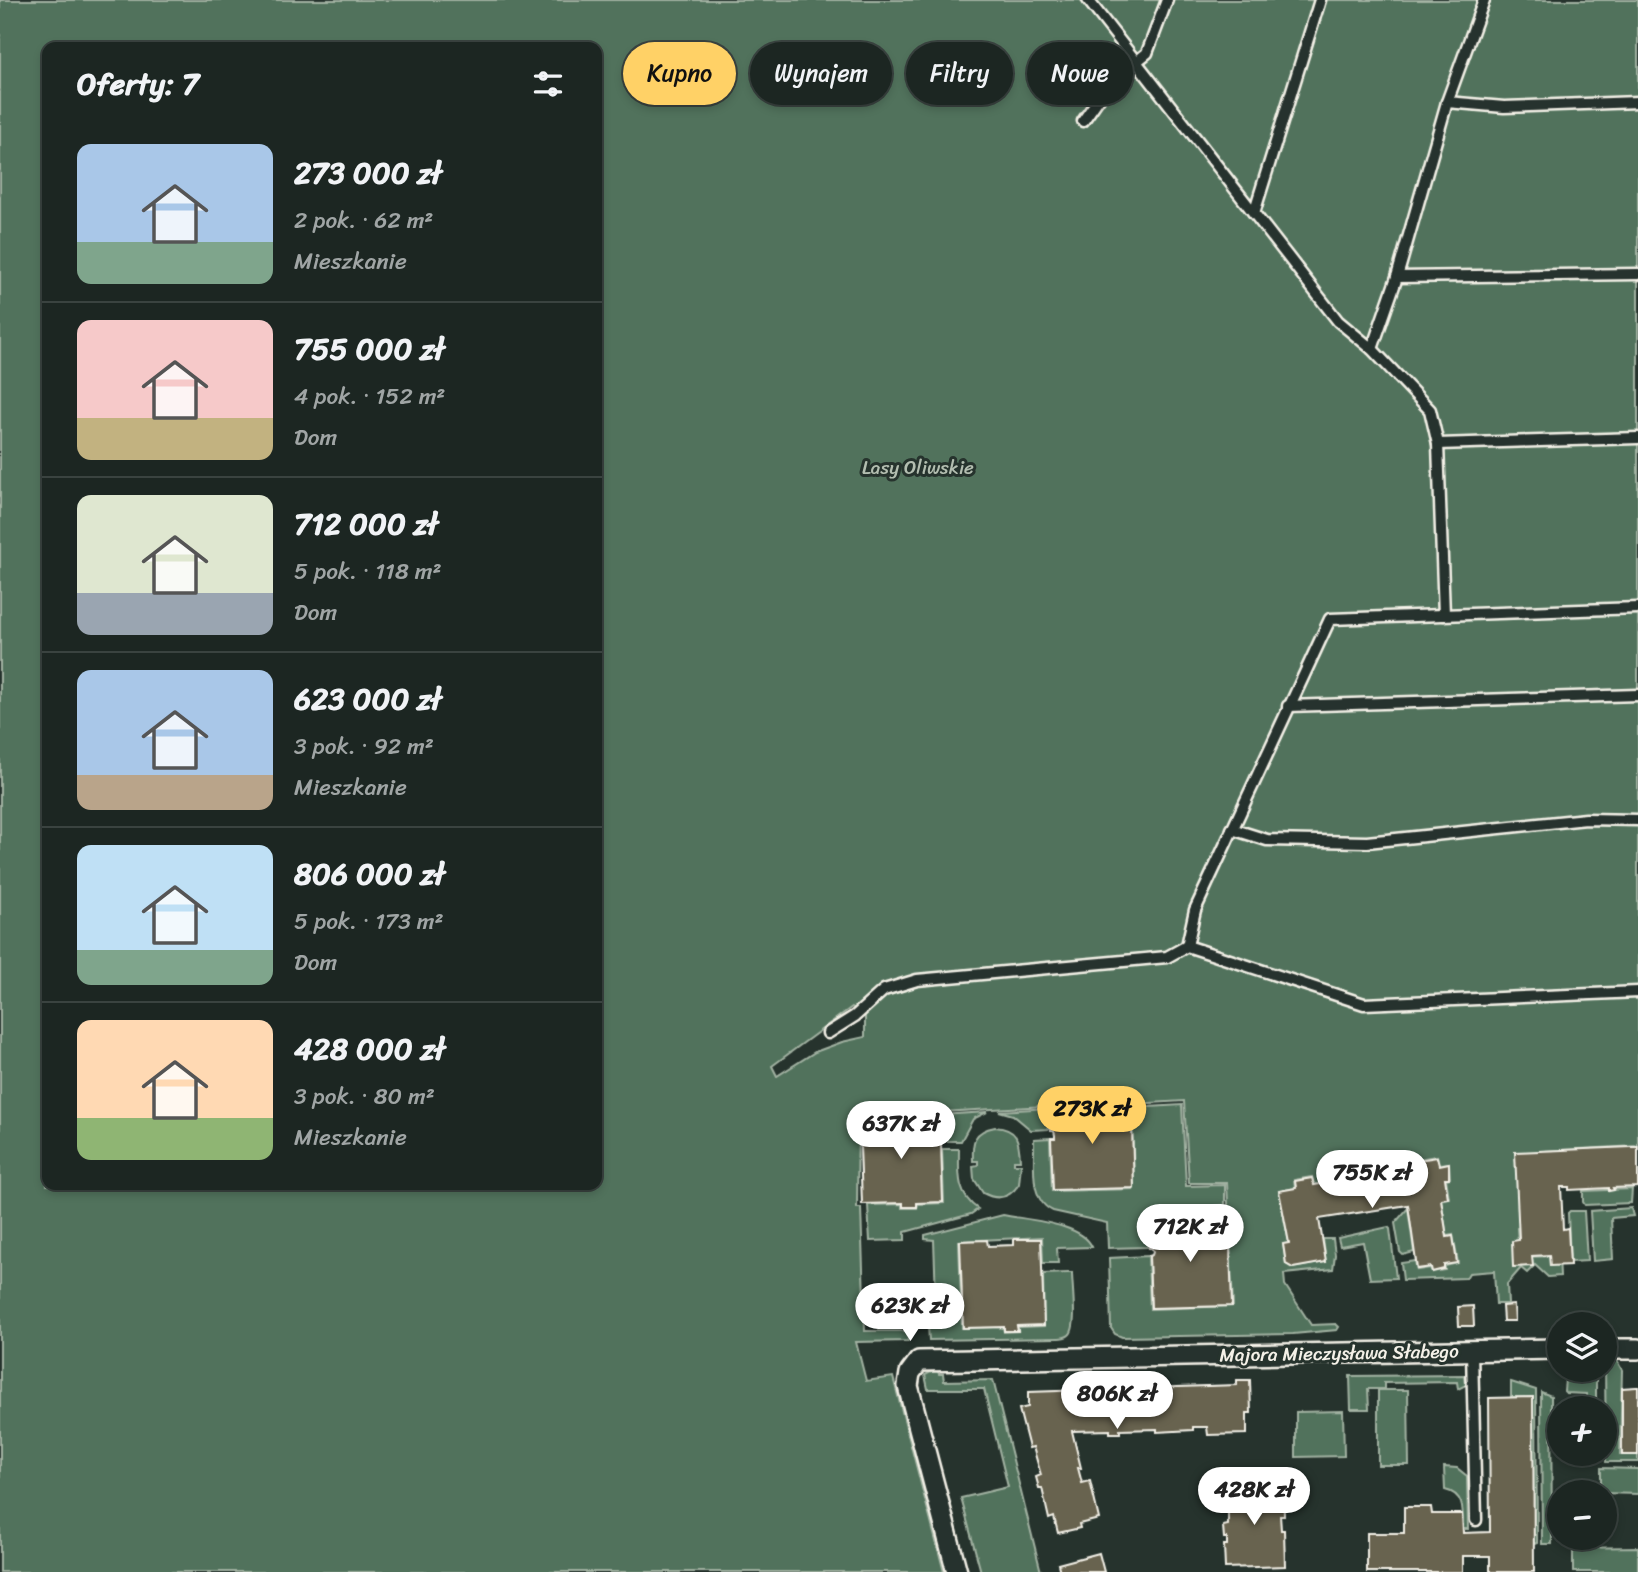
<!DOCTYPE html>
<html lang="pl">
<head>
<meta charset="utf-8">
<style>
  :root { --surface:#1c2622; --page:#252e2a; --text:#f1f3f6; --muted:#a0a5a5; --line:#3a4340; --accent:#ffd166 }
  body { margin:0; font-family:Sriracha,sans-serif; background:var(--page); color:var(--text); height:100vh; display:flex; flex-direction:column; font-size:26px; white-space:nowrap }
  * { box-sizing:border-box; margin:0 }
  p { font-size:23px; color:var(--muted) }
  .icon { flex:none; width:38px; height:38px; fill:none; stroke:currentColor; stroke-width:2; stroke-linecap:round; stroke-linejoin:round }
  .map { position:relative; flex:1; overflow:hidden }
  .details { position:absolute; left:42px; top:42px; width:560px; height:1148px; display:flex; flex-direction:column; background:var(--surface); border-radius:14px; box-shadow:0 4px 10px #0003,0 0 0 2px var(--line) }
  .details>* { flex:none }
  .hud { position:absolute; left:623px; top:42px; width:665px; height:63px; display:flex; gap:14px }
  .tools { position:absolute; left:1547px; top:1312px; display:grid; gap:14px }
  .tools a { display:grid; place-items:center; width:70px; height:70px; border-radius:50%; background:var(--surface); box-shadow:0 4px 10px #0003,0 0 0 2px var(--line); font-size:35px }
  .price { position:absolute; translate:-50% -60px; padding:0 16px; border-radius:24px; background:#fff; color:#222; font-size:23px; line-height:46px; filter:drop-shadow(0 2px 4px #0008) }
  .price::after { content:''; position:absolute; left:50%; top:42px; width:21px; height:16px; margin-left:-10px; background:inherit; clip-path:polygon(0 0,100% 0,50% 100%) }
  .price.active { background:var(--accent); color:#111 }
  ul { padding:0; list-style:none }
  li { display:flex; align-items:center; gap:21px; height:175px; padding:0 35px }
  li+li { border-top:2px solid var(--line) }
  li span { display:grid; place-items:center; flex:none; width:196px; height:140px; border-radius:14px; color:#555 }
  li>.icon { margin-inline-start:auto }
  span .icon { width:84px; height:84px; fill:#fffc; stroke-width:1 }
  li b { font-size:30px }
  h2 { display:flex; justify-content:space-between; align-items:center; height:84px; padding:0 35px; font-size:30px }
  .pill { padding:0 24px; border-radius:32px; background:var(--surface); box-shadow:0 4px 10px #0003,0 0 0 2px var(--line); font-size:24px; line-height:63px }
  .pill.active { background:var(--accent); color:#111 }
  .map>svg:first-child { display:block }
</style>
</head>
<body>
<div class="map">
<svg width="1638" height="1572" viewBox="0 0 1638 1572">
  <rect width="100%" height="100%" fill="#26332d"/>
  <filter id="ink" filterUnits="userSpaceOnUse"><feTurbulence type="fractalNoise" baseFrequency=".0143" numOctaves="2"/><feDisplacementMap in="SourceGraphic" scale="14" xChannelSelector="R" yChannelSelector="G"/><feConvolveMatrix kernelMatrix="1 2 1 2 8 2 1 2 1" color-interpolation-filters="sRGB"/></filter>
  <g filter="url(#ink)">
    <g fill="#51725c" stroke="#a2b2a2" stroke-width="2" fill-rule="evenodd">
      <path d="M0 0H1638V1146L1541 1151 1525 1227 1517 1228 1519 1257 1559 1256 1560 1276 1548 1277 1535 1265 1527 1273 1521 1268 1507 1284 1508 1304H1496L1494 1271 1469 1273 1466 1278 1403 1280 1401 1263 1415 1261 1417 1270 1430 1268 1432 1272 1445 1270V1266L1458 1263 1453 1235 1447 1236 1441 1199 1449 1198 1446 1179 1450 1178 1449 1163 1439 1164 1437 1156 1387 1164 1389 1172 1364 1176 1362 1171 1335 1175 1336 1181 1314 1185 1312 1177 1294 1180 1295 1188 1279 1191 1289 1243 1283 1244 1286 1264 1292 1268 1326 1262 1323 1239H1333L1335 1255 1333 1269 1284 1274 1285 1285 1311 1325 1336 1324 1339 1327 1337 1330 1293 1334 1122 1337 1115 1334 1111 1328 1109 1258 1148 1256 1150 1309 1233 1306 1227 1183H1189L1184 1101 1133 1104 1132 1100 1049 1101 1045 1106 858 1117 857 1208H861L865 1331H907L908 1341 856 1342 866 1381 893 1377 944 1572H0ZM47 47H597V1185H47ZM852 1007 865 1017V1037L842 1042 815 1052 777 1076 772 1066Z"/>
      <path d="M1182 1105 1186 1186 1225 1185V1205L1201 1207 1202 1218 1147 1220V1247L1108 1248 1107 1223 1053 1211C1028 1200 1035 1162 1034 1139L1050 1138 1052 1191 1134 1189 1132 1108Z"/>
      <path d="M1049 1108V1129L1031 1130 1013 1115 999 1111Z"/>
      <path d="M987 1112 973 1119 961 1141H942L941 1115Z"/>
      <path d="M995 1127C1018 1129 1019 1140 1020 1160H1014V1164H1021L1019 1184C1010 1198 998 1201 983 1193L974 1179 973 1166 978 1165V1161H973C972 1142 973 1131 995 1127Z"/>
      <path d="M942 1149H959C959 1173 956 1194 978 1209L971 1214 905 1232V1240L870 1241 868 1205 902 1204V1208H917L918 1204 944 1203Z"/>
      <path d="M1632 1189 1631 1203 1585 1205 1583 1202V1191Z"/>
      <path d="M1408 1208 1414 1252 1403 1255 1400 1252 1395 1223Z"/>
      <path d="M1631 1208 1633 1216 1611 1218 1613 1259 1593 1261 1590 1211Z"/>
      <path d="M1570 1211H1584L1587 1261 1570 1262 1568 1213Z"/>
      <path d="M1003 1215C1027 1220 1082 1223 1092 1247L1057 1248 1058 1263H1043L1042 1237 959 1241 962 1328 1003 1327 1004 1332 1018 1331V1327L1044 1326 1043 1274 1068 1273H1072C1072 1285 1078 1329 1069 1335 1067 1337 1061 1338 1059 1338L929 1340 928 1327 937 1326 934 1240 925 1239V1235Z"/>
      <path d="M1388 1227 1390 1229 1396 1278 1370 1279 1363 1242 1340 1246 1338 1238Z"/>
      <path d="M1605 1359 1617 1361 1622 1370 1620 1455H1638V1462H1606Z"/>
      <path d="M937 1369 939 1374H943L944 1381 993 1380 1041 1572H981L961 1498 1008 1487 984 1389H928L925 1375Z"/>
      <path d="M1596 1370V1409H1588L1587 1394 1566 1393 1564 1391 1565 1379 1569 1371Z"/>
      <path d="M1465 1375 1466 1385 1458 1389 1457 1382 1384 1383V1389H1368L1369 1409H1351L1350 1376Z"/>
      <path d="M1511 1382 1536 1390 1537 1543 1534 1544 1533 1397H1511Z"/>
      <path d="M1378 1390H1408L1409 1465H1378Z"/>
      <path d="M1541 1392 1551 1396 1552 1544H1542Z"/>
      <path d="M1343 1411 1344 1456 1296 1457V1412Z"/>
      <path d="M1444 1467 1457 1468 1467 1476 1468 1529H1463C1463 1512 1465 1494 1445 1490Z"/>
      <path d="M1601 1468 1638 1469V1494L1601 1493Z"/>
      <path d="M1638 1547V1572H1573V1548Z"/>
    </g>
    <g fill="#676450" stroke="#f4f1e8" stroke-width="2">
      <path d="M1131 1101 1134 1188 1053 1190 1051 1138H1055V1135L1054 1131H1051L1050 1103H1078V1108L1104 1107 1103 1102Z"/>
      <path d="M940 1115 943 1202 917 1203V1207H903V1203L862 1204 859 1117H887V1122L913 1121V1116Z"/>
      <path d="M1631 1147H1638V1187L1613 1188 1614 1190 1609 1191V1188L1569 1190V1187H1561L1563 1229 1568 1228 1570 1265 1550 1266 1549 1255 1532 1256 1533 1266 1513 1267 1512 1241 1519 1240 1515 1152Z"/>
      <path d="M1437 1157 1439 1165 1449 1163V1178H1445L1448 1198 1441 1199 1447 1237 1453 1236 1457 1263 1444 1265V1269L1432 1272 1431 1267 1417 1269 1408 1205 1319 1219 1326 1262 1293 1268 1286 1264 1283 1244 1289 1243 1279 1191 1296 1188 1295 1181 1312 1178 1314 1185 1336 1181 1335 1176 1362 1172 1363 1177 1390 1173 1388 1165Z"/>
      <path d="M1229 1218 1232 1306 1151 1308 1149 1256 1152 1255 1153 1252 1152 1248H1149L1148 1221 1176 1220V1225H1201V1219Z"/>
      <path d="M1014 1239H1041L1044 1325 1017 1326 1018 1331H1004V1327L963 1328 960 1241 987 1240 988 1246 1014 1245Z"/>
      <path d="M1514 1305 1515 1321H1503L1502 1306Z"/>
      <path d="M1473 1306 1474 1326H1459L1458 1307Z"/>
      <path d="M1237 1380H1250L1251 1413H1247V1434L1208 1435 1207 1427H1193V1430L1157 1432V1429L1120 1430V1433H1110V1430L1072 1431 1081 1468H1078L1082 1483 1090 1481 1099 1519 1079 1524 1080 1528 1058 1533 1054 1517 1049 1519 1042 1488H1039L1036 1477 1041 1475 1033 1447 1029 1448 1019 1409 1028 1407V1392L1237 1385Z"/>
      <path d="M1636 1387H1638V1455H1622V1388Z"/>
      <path d="M1533 1397 1534 1572H1490V1556H1463V1572H1367V1533H1404V1507H1431L1432 1514H1462L1463 1533 1490 1532 1489 1398Z"/>
      <path d="M1283 1485 1284 1515H1280L1281 1530H1284L1285 1566 1225 1568 1224 1545H1227V1538H1224L1223 1526 1228 1525V1510H1223L1222 1488Z"/>
      <path d="M1099 1553 1104 1572H1060L1058 1564Z"/>
    </g>
    <g fill="none" stroke-linecap="round" stroke-linejoin="round">
      <g stroke="#f4f1e8" stroke-width="15">
        <g id="lane">
          <path d="M1088 0 1338 321 1372 349 1397 277 1447 102 1484 0"/>
          <path d="M1447 102 1504 107 1638 102"/>
          <path d="M1083 121 1109 84 1147 53 1167 0"/>
          <path d="M1254 213 1320 0"/>
          <path d="M1397 277 1638 274"/>
          <path d="M1372 349 1430 410 1438 444 1444 615"/>
          <path d="M1438 444 1638 438"/>
          <path d="M1288 706 1638 695"/>
          <path d="M1232 829 1267 840 1367 842 1586 819 1638 820"/>
          <path d="M1187 946 1195 910 1330 619 1638 608"/>
          <path d="M828 1033 855 1016 884 990 917 980 1167 957 1187 946 1364 1004 1638 992"/>
          <path d="M1472 1351 1476 1520"/>
        </g>
      </g>
      <g stroke="#f4f1e8" stroke-width="24">
        <g id="street">
          <path d="M1605 1349H1638"/>
          <path d="M957 1572 908 1386 910 1373 919 1361 1559 1349"/>
        </g>
      </g>
      <use href="#lane" stroke="#26332d" stroke-width="10"/>
      <use href="#street" stroke="#26332d" stroke-width="19"/>
    </g>
  </g>
  <g text-anchor="middle" dominant-baseline="central" stroke-width="6" stroke-linejoin="round" paint-order="stroke">
    <g font-size="19" fill="#b3beb0" stroke="#26332d">
      <text x="918" y="467">Lasy Oliwskie</text>
    </g>
    <g font-size="19" fill="#f4f1e8" stroke="#26332d">
      <text transform="translate(1339 1353) rotate(-1)">Majora Mieczysława Słabego</text>
    </g>
  </g>
</svg>
<div class="tools">
<a><svg class="icon" aria-label="layers" viewBox="0 0 24 24"><path d="M12 4l9 5-9 5-9-5zM3 14l9 5 9-5"/></svg></a>
<a>+</a>
<a>−</a>
</div>
<b class="price active" style="left:1092px;top:1146px">273K zł</b>
<b class="price" style="left:901px;top:1161px">637K zł</b>
<b class="price" style="left:1372px;top:1210px">755K zł</b>
<b class="price" style="left:1190px;top:1264px">712K zł</b>
<b class="price" style="left:910px;top:1343px">623K zł</b>
<b class="price" style="left:1117px;top:1431px">806K zł</b>
<b class="price" style="left:1254px;top:1527px">428K zł</b>
<div class="hud">
<a class="pill active">Kupno</a>
<a class="pill">Wynajem</a>
<a class="pill">Filtry</a>
<a class="pill">Nowe</a>
</div>
<section class="details">
<h2>Oferty: 7<svg class="icon" aria-label="filters" viewBox="0 0 24 24"><path d="M4 7h16M4 17h16"/><circle cx="9" cy="7" r="2"/><circle cx="15" cy="17" r="2"/></svg></h2>
<ul>
<li><span style="background:linear-gradient(#a9c7e8 70%,#7fa58c 0)"><svg class="icon" aria-label="home" viewBox="0 0 24 24"><path d="M3 11l9-7 9 7M6 9v11h12V9"/></svg></span><div><b>273 000 zł</b><p>2 pok. · 62 m²</p><p>Mieszkanie</p></div></li>
<li><span style="background:linear-gradient(#f6c9c9 70%,#c2b280 0)"><svg class="icon" aria-label="home" viewBox="0 0 24 24"><path d="M3 11l9-7 9 7M6 9v11h12V9"/></svg></span><div><b>755 000 zł</b><p>4 pok. · 152 m²</p><p>Dom</p></div></li>
<li><span style="background:linear-gradient(#dfe7d0 70%,#9aa5b1 0)"><svg class="icon" aria-label="home" viewBox="0 0 24 24"><path d="M3 11l9-7 9 7M6 9v11h12V9"/></svg></span><div><b>712 000 zł</b><p>5 pok. · 118 m²</p><p>Dom</p></div></li>
<li><span style="background:linear-gradient(#a9c7e8 75%,#b9a48a 0)"><svg class="icon" aria-label="home" viewBox="0 0 24 24"><path d="M3 11l9-7 9 7M6 9v11h12V9"/></svg></span><div><b>623 000 zł</b><p>3 pok. · 92 m²</p><p>Mieszkanie</p></div></li>
<li><span style="background:linear-gradient(#bfe0f5 75%,#7fa58c 0)"><svg class="icon" aria-label="home" viewBox="0 0 24 24"><path d="M3 11l9-7 9 7M6 9v11h12V9"/></svg></span><div><b>806 000 zł</b><p>5 pok. · 173 m²</p><p>Dom</p></div></li>
<li><span style="background:linear-gradient(#ffd9b3 70%,#8fb573 0)"><svg class="icon" aria-label="home" viewBox="0 0 24 24"><path d="M3 11l9-7 9 7M6 9v11h12V9"/></svg></span><div><b>428 000 zł</b><p>3 pok. · 80 m²</p><p>Mieszkanie</p></div></li>
</ul>
</section>
</div>
</body>
</html>
